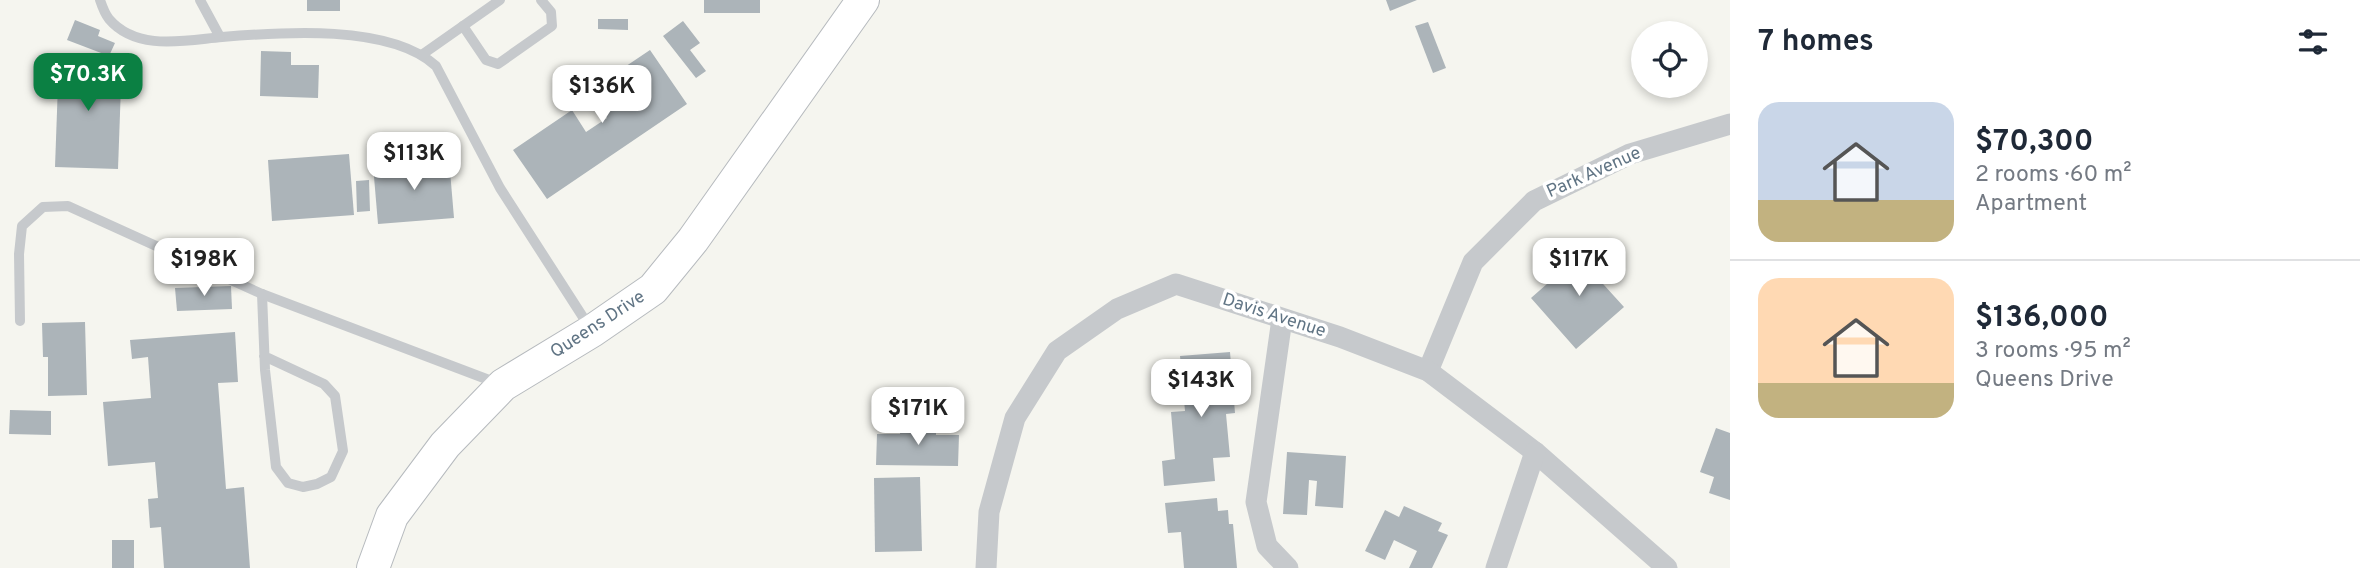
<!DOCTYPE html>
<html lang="en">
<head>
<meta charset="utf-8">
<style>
  :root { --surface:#fff; --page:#f6f6f7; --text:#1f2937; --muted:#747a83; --line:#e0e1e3; --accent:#0b8043 }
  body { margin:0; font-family:Overpass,sans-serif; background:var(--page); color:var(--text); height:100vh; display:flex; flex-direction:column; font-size:26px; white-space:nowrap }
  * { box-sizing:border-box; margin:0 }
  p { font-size:23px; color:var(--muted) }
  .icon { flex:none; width:38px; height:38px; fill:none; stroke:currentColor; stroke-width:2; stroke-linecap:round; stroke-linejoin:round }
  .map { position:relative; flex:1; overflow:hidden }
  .sheet { display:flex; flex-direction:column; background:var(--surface); width:630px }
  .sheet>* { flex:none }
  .fabs { position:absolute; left:1631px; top:21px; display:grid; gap:14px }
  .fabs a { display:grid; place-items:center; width:77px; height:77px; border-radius:50%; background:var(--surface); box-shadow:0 4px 10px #0003; font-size:35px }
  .price { position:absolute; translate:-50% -60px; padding:0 16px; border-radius:14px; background:#fff; color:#222; font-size:23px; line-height:46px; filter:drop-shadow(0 2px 4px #0008) }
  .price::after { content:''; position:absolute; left:50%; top:42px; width:21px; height:16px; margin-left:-10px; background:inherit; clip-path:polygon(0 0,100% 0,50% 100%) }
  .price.on { background:var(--accent); color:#fff }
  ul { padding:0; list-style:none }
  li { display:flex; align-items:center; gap:21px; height:175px; padding:0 28px }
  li+li { border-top:2px solid var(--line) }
  li span { display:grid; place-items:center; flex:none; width:196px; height:140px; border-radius:21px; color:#555 }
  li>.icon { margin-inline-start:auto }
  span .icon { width:84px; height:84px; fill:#fffc; stroke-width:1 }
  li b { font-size:30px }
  h2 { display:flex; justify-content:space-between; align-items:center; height:84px; padding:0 28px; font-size:30px }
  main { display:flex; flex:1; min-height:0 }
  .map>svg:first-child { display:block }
</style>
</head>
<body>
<main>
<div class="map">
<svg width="1730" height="568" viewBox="0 0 1730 568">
  <rect width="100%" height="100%" fill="#f5f5ef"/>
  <g fill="#acb4b9">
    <rect x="307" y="0" width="33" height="11"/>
    <rect x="704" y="0" width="56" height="13"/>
    <path d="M1386 0H1417L1390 11Z"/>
    <path d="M598 19H628V30L598 29Z"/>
    <path d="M75 20 100 30 98 36 115 43 109 56 67 40Z"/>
    <path d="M683 21 700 43 690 50 706 71 696 78 663 36Z"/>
    <path d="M1428 22 1446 68 1433 73 1415 26Z"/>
    <path d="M650 50 687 104 547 199 513 150 572 110 586 132 607 118 589 91Z"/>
    <path d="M261 51 291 52V65H319L318 98 260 96Z"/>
    <path d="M59 56 122 58 118 169 55 167Z"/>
    <path d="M349 154 354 215 272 221 268 160Z"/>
    <path d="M449 159 454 218 378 224 373 165Z"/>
    <path d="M369 180 370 211 357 212 356 181Z"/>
    <path d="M1596 241 1612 259 1594 274 1624 307 1576 349 1531 298Z"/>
    <path d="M231 286 232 309 177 311 175 288Z"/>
    <path d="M85 322 87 395 48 396V357H43L42 323Z"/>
    <path d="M235 332 238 382 218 383 226 489 244 487 250 568H164L161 527 150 528 148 499 158 498 155 462 108 466 103 402 151 398 148 357 132 359 130 340Z"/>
    <path d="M1230 352 1235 413 1226 414 1230 457 1213 458 1215 481 1164 486 1162 461 1175 459 1171 412 1185 411 1180 356Z"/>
    <path d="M10 410 51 411V435L9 434Z"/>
    <path d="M901 423 936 424V435H959L958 466 876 465 877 434H900Z"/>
    <path d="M1716 428 1730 433V500L1709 493 1714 477 1700 472Z"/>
    <path d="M1287 452 1346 456 1343 508 1315 506 1317 481 1309 480 1307 515 1283 514Z"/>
    <path d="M920 477 922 551 875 552 874 478Z"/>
    <path d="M1217 498 1218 511 1228 510 1229 524H1233L1237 568H1184L1181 532 1168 533 1165 503Z"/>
    <path d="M1404 506 1442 523 1438 531 1448 535 1432 568H1409L1417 551 1394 540 1385 560 1365 551 1385 510 1399 517Z"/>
    <rect x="112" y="540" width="22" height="28"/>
  </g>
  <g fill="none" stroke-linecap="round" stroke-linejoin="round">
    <g stroke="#b6babe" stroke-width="34">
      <path id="primary" d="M373 568 392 516 445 445 503 385 592 331 653 289 693 240 863 0"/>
    </g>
    <g stroke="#c6c9cc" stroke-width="10">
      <path d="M100 0C102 6 105 14 109 19 137 52 187 40 222 37 282 32 390 24 436 66L500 188 590 328"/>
      <path d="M200 0 220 37"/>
      <path d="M463 26 486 60 498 64 552 26 551 12 541 0"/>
      <path d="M423 54 500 0"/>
      <path d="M262 294 265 370 276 467 288 483 303 487 317 484 331 477 343 451 335 396 324 384 264 356"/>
      <path d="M20 321 19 254 22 226 43 207 68 206 262 294 497 383"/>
    </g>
    <g stroke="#c6c9cc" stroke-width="21">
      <path d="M1282 319 1256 502 1267 546 1288 568"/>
      <path d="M1428 371 1473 262 1534 201 1630 154 1730 124"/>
      <path d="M986 568 989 512 1015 418 1057 351 1117 309 1176 284 1340 337 1428 371 1535 452 1667 568"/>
      <path d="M1496 568 1535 452"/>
    </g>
    <use href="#primary" stroke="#fff" stroke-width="32"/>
  </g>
  <g text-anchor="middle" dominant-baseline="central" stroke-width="7" stroke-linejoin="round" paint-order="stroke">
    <g font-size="18" fill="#607484" stroke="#fff">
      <text transform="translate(1594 173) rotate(-24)">Park Avenue</text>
      <text transform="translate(1274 316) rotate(18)">Davis Avenue</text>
      <text transform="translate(598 325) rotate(-33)">Queens Drive</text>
    </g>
  </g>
</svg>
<div class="fabs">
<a><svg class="icon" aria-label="locate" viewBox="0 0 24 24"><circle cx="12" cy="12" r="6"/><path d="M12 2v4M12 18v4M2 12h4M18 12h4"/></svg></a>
</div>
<b class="price on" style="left:88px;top:113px">$70.3K</b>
<b class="price" style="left:602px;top:125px">$136K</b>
<b class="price" style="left:414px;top:192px">$113K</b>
<b class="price" style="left:204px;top:298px">$198K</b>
<b class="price" style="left:1579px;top:298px">$117K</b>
<b class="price" style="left:1201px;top:419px">$143K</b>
<b class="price" style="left:918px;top:447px">$171K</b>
</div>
<section class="sheet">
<h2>7 homes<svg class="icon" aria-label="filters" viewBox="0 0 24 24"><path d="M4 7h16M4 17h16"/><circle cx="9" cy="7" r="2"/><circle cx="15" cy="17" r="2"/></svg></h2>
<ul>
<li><span style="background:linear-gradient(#c9d6e8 70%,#c2b280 0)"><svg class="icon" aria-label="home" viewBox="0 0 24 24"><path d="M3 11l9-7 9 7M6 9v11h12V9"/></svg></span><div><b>$70,300</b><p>2 rooms · 60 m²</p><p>Apartment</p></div></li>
<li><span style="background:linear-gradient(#ffd9b3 75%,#c2b280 0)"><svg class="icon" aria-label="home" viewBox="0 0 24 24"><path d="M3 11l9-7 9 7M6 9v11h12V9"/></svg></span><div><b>$136,000</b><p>3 rooms · 95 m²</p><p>Queens Drive</p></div></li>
</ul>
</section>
</main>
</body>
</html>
